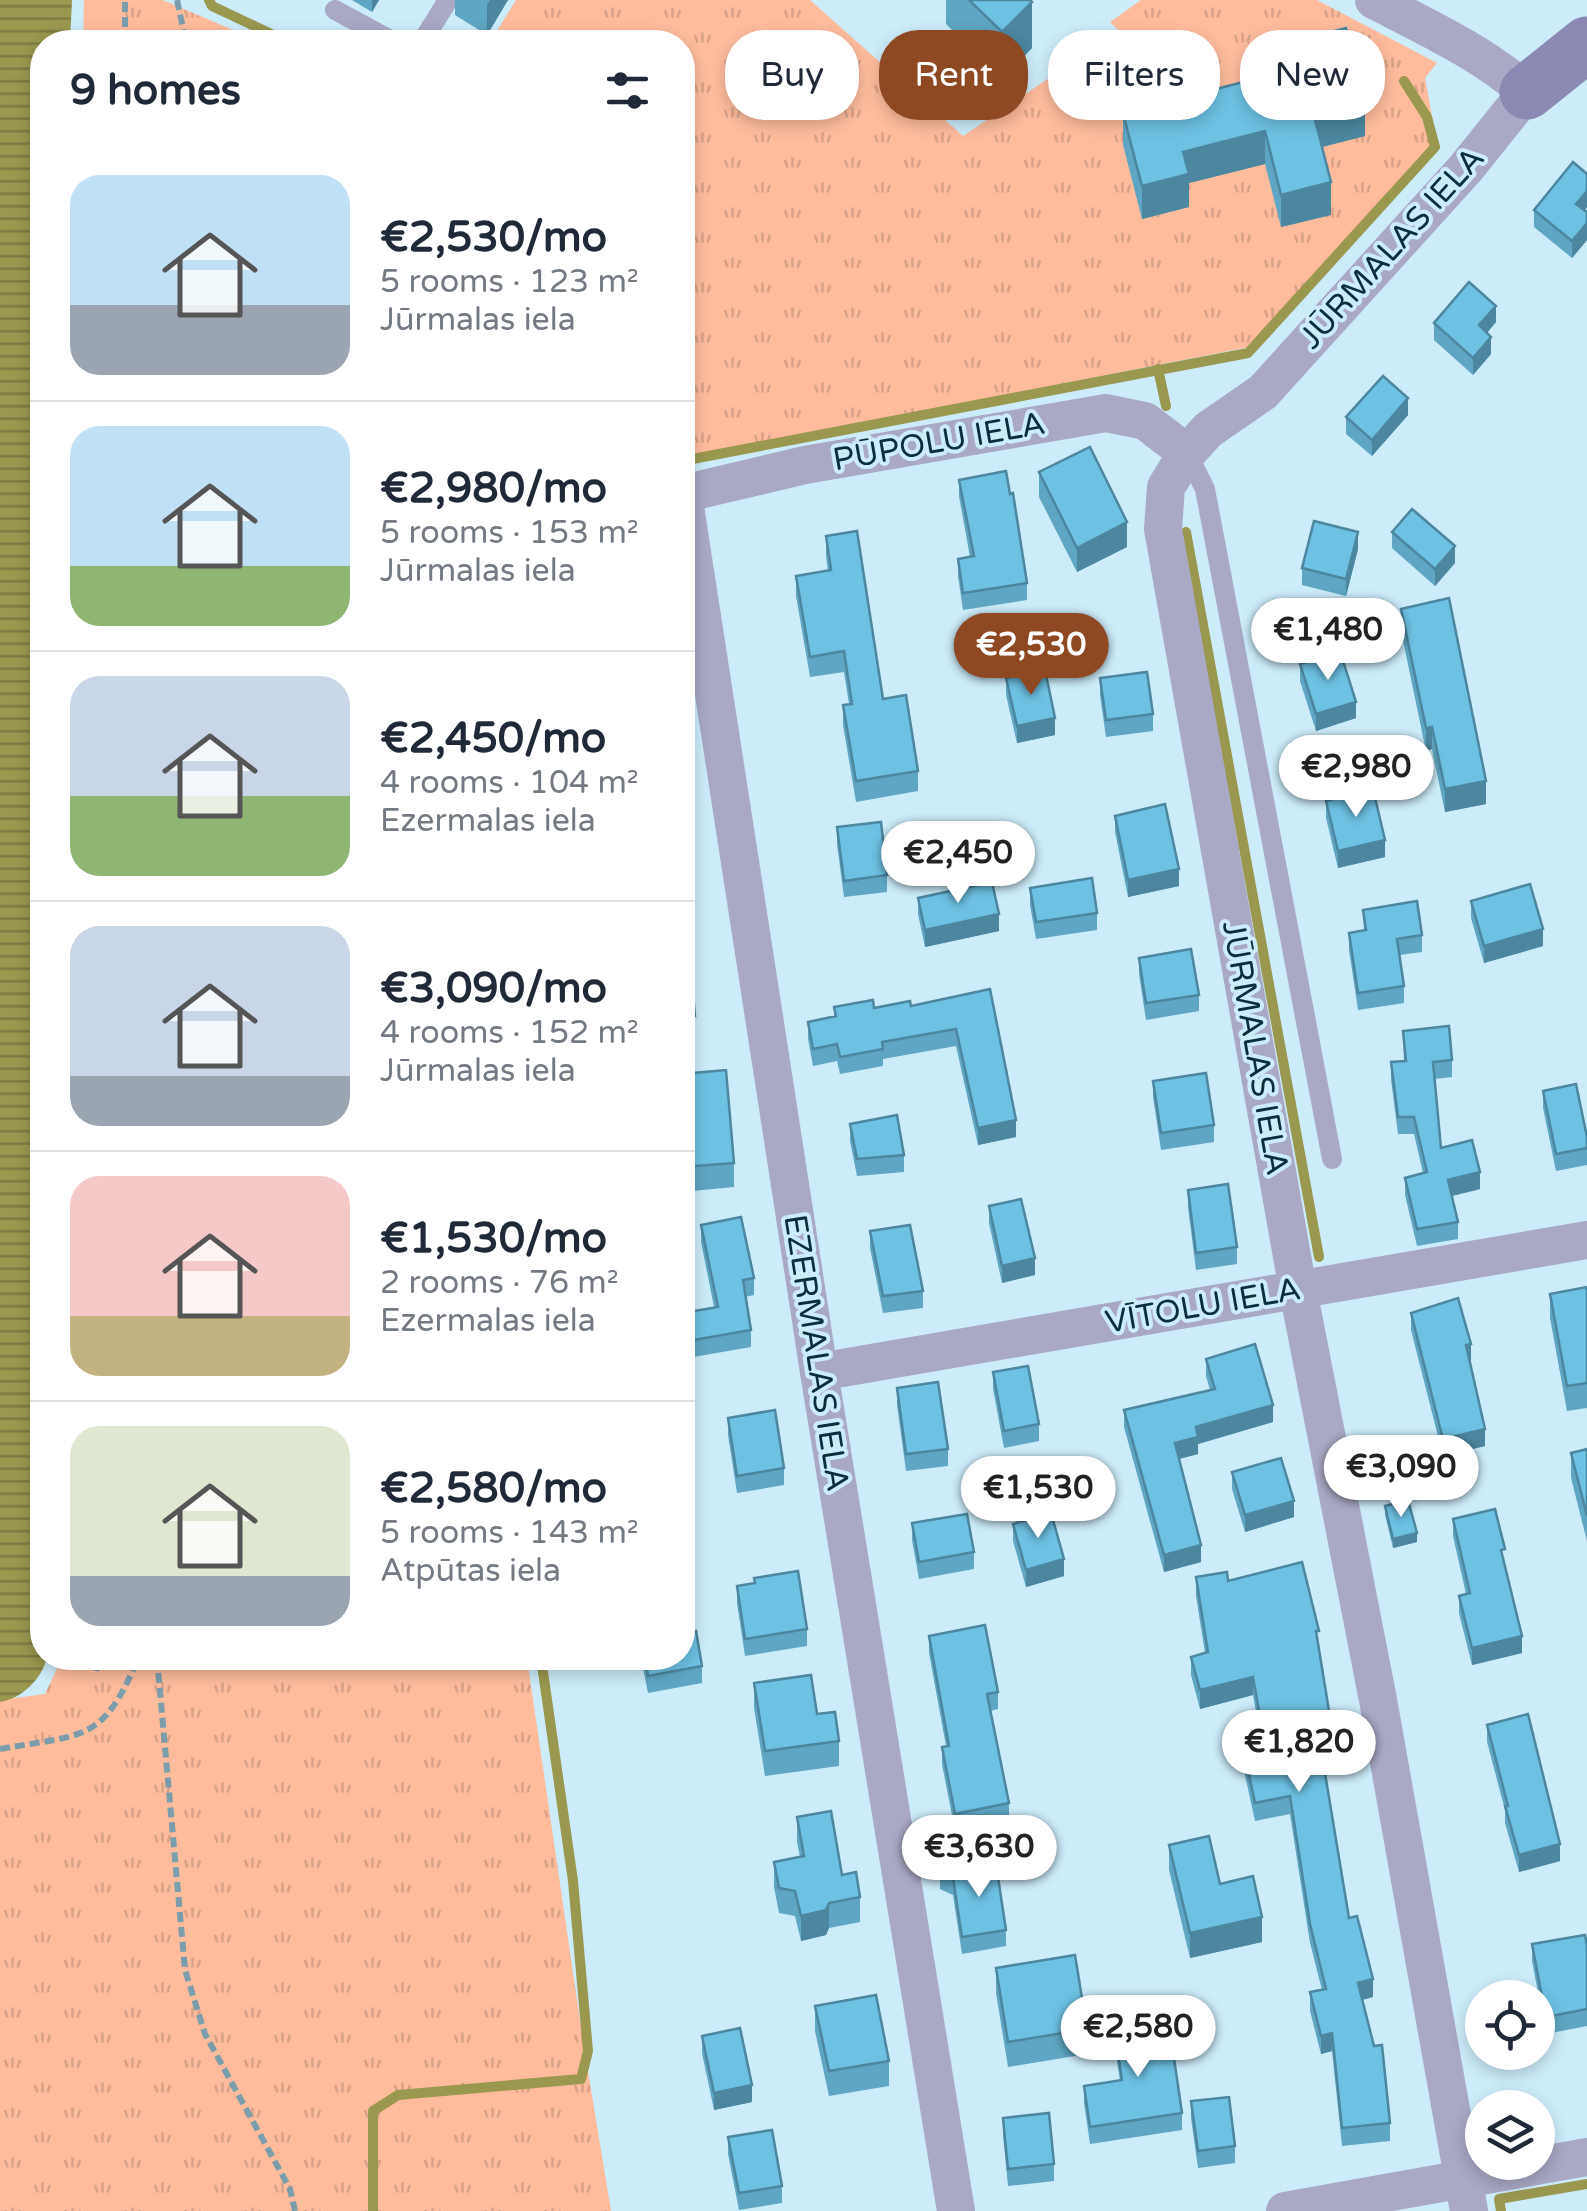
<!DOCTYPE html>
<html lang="en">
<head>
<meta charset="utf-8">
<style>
  :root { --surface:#fff; --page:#f2f2f3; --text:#1f2937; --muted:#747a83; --line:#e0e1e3; --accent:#8e4822 }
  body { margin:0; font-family:"Varela Round",sans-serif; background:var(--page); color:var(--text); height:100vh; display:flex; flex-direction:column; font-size:38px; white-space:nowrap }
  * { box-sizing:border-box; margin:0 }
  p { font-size:32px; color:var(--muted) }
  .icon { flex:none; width:55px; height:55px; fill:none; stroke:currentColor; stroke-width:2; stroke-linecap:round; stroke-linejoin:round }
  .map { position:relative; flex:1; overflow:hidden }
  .panel { position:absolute; left:30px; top:30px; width:665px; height:1640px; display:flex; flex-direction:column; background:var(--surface); border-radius:40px; box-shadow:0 5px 15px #0003 }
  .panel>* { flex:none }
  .banner { position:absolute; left:725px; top:30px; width:710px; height:90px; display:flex; gap:20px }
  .controls { position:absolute; left:1465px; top:1980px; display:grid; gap:20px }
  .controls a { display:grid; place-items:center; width:90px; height:90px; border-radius:50%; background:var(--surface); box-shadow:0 5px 15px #0003; font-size:50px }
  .price { position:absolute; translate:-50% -85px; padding:0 22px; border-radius:35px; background:#fff; color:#222; font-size:32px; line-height:65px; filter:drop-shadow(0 2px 5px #0008) }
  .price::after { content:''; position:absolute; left:50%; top:60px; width:30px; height:22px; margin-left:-15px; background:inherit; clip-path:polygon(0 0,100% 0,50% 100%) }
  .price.selected { background:var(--accent); color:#fff }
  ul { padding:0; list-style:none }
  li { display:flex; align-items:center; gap:30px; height:250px; padding:0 40px }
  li+li { border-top:2px solid var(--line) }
  li span { display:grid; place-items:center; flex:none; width:280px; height:200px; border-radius:30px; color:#555 }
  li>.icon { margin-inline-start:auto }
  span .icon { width:120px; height:120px; fill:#fffc; stroke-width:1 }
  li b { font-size:42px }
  h2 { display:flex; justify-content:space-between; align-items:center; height:120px; padding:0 40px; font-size:42px }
  .chip { padding:0 35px; border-radius:40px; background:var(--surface); box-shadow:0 5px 15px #0003; font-size:35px; line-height:90px }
  .chip.selected { background:var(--accent); color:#fff }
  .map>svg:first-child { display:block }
</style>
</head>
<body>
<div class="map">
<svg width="1587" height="2211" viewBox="0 0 1587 2211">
  <defs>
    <pattern id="grass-tufts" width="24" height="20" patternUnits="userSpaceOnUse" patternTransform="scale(2.5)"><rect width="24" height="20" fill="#febc9d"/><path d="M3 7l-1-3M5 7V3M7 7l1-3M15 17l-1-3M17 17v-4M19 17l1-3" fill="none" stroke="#d8a288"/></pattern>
    <pattern id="water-rules" width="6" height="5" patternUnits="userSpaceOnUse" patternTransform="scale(2.5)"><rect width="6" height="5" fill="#9a974f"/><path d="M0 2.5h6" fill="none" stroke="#7c7c43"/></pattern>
  </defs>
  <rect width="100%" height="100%" fill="#ccecfa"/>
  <g fill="url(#grass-tufts)">
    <path d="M84 0H163L261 42H83Z"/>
    <path d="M516 0H810L963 136 1119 31 1110 22 1141 0H1317L1437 63 1425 78 1436 138 1432 157 1249 347 683 458 682 42H490Z"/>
    <path d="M62 1658H527L583 2041 611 2211H0V1700L45 1694Z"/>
  </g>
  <path fill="url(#water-rules)" d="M0 0H72L70 42H42V1658H47C42 1678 22 1699 0 1702Z"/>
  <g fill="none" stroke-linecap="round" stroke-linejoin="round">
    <g stroke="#9a974f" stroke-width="10">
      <path d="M209 0 212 6 288 42"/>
      <path d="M1158 369 1166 406"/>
      <path d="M682 461 1248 353 1435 147 1427 117 1404 81"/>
      <path d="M1186 532 1319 1257"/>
      <path d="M373 2211V2111L398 2095 581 2079 588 2051 573 1881 541 1658"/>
      <path d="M1501 2211 1499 2199 1587 2184"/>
    </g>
    <g stroke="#7b9dab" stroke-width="6" stroke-dasharray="10 5" stroke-linecap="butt">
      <path d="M177 0 186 42"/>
      <path d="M125 42V0"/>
      <path d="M157 1658 185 1970 205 2034 290 2189 295 2211"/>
      <path d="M96 1671 99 1658"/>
      <path d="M0 1749C84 1734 103 1743 138 1658"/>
    </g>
    <g stroke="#a9a8c5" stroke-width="20">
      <path d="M335 10 394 42"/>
      <path d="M422 42 448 0"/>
      <path d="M1187 453 1205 489 1332 1159"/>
    </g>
    <g stroke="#a9a8c5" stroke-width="38">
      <path d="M1374 0C1428 28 1481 52 1527 92L1466 168 1263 392 1208 430 1187 453 1166 487 1163 529 1298 1290 1378 1700 1469 2211"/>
      <path d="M682 494 805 465 1106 413 1145 421 1187 453"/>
      <path d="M683 494 819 1372 956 2211"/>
      <path d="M819 1372 1587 1240"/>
      <path d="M1285 2211 1587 2157"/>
    </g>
    <path stroke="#8b89b4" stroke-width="55" d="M1527 92 1587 44"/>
  </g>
  <g fill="#5ea6c3">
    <path d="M352 0H379L372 12Z"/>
    <path d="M455 0H508L487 35 455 15Z"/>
    <path d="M946 0H1030L1032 48 1002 79 946 24Z"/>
    <path d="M1269 48 1365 136 1322 147 1331 215 1281 227 1265 164 1189 183V207L1142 219 1123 145V113L1249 81V72L1269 67Z"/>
    <path d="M1587 174V207L1585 210 1587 212V240L1572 258 1534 227V210Z"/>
    <path d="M1496 322 1487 333 1491 354 1473 375 1434 340V323Z"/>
    <path d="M1408 415 1372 456 1346 434V417Z"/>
    <path d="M1039 472 1127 547 1077 572 1039 497Z"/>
    <path d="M959 480 1027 583V600L963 610 958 576V559L970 557 959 496Z"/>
    <path d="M1392 532 1455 563 1435 586 1392 548Z"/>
    <path d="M826 536 883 699 918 771V791L856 802 843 725V705L849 704 844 672 810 677 796 596V576L828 571 826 556Z"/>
    <path d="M1358 549 1346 596 1302 585V568Z"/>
    <path d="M1401 609 1486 804 1445 812 1432 749 1426 751 1401 631Z"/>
    <path d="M1300 664 1356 718 1316 731 1300 681Z"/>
    <path d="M1006 678 1055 735 1017 743 1006 695Z"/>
    <path d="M1100 678 1153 714V731L1106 737 1100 695Z"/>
    <path d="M1326 801 1385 857 1338 868 1326 818Z"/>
    <path d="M1115 816 1179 886 1128 897 1115 832Z"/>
    <path d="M837 827 887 875V892L844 897 837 844Z"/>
    <path d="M682 847 688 882V899L682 900Z"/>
    <path d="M1030 888 1097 913V930L1036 939 1030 905Z"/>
    <path d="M918 898 999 931 925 947 918 914Z"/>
    <path d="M1471 901 1543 946 1484 963 1471 918Z"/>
    <path d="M1363 910 1422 935V952L1400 955 1404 986V1003L1358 1010 1349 950V933L1364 931Z"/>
    <path d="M1139 958 1199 995V1011L1146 1020 1139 974Z"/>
    <path d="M682 961 695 1016V1033L682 1034Z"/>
    <path d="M990 989 1016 1137 978 1145 956 1046 883 1059V1066L840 1074 837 1061 813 1066 808 1039V1022L834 1016V1007L874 1008 911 1006Z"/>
    <path d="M1403 1031 1452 1060V1077L1434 1079 1441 1148 1480 1189 1452 1196 1458 1222V1239L1417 1246 1405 1195V1178L1423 1173 1414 1134H1398L1391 1079V1062L1404 1061Z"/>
    <path d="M682 1074 734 1163V1187L682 1192Z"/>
    <path d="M1153 1081 1214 1125V1142L1161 1150 1153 1097Z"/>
    <path d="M1543 1091 1587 1137V1165L1556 1171 1543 1108Z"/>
    <path d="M850 1124 904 1155V1172L857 1176 850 1141Z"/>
    <path d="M1188 1190 1237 1247V1264L1196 1270 1188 1207Z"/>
    <path d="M989 1206 1035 1275 1002 1283 989 1223Z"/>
    <path d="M701 1225 754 1278V1295L745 1297 751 1330V1347L682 1359V1313L714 1307 701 1242Z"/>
    <path d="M870 1231 923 1291V1308L883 1313 870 1248Z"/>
    <path d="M1587 1287V1408L1567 1411 1550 1318V1294Z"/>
    <path d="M1411 1313 1471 1361H1469L1485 1446 1443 1456 1411 1330Z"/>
    <path d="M1206 1359 1273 1422 1198 1444V1454L1179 1459 1201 1562 1164 1572 1124 1427V1410L1210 1390 1206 1376Z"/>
    <path d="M993 1372 1039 1424V1441L1004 1448 993 1389Z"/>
    <path d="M897 1388 948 1449V1466L906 1471 897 1405Z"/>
    <path d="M728 1418 784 1468V1485L737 1493 728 1435Z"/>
    <path d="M1587 1449V1541L1571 1478V1453Z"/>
    <path d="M1232 1472 1294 1517 1245 1532 1232 1489Z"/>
    <path d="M1385 1506 1417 1542 1393 1548 1385 1515Z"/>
    <path d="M1453 1519 1505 1566 1522 1653 1472 1665 1459 1613V1596L1466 1594 1453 1536Z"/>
    <path d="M912 1523 974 1552V1569L919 1579 912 1540Z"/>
    <path d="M1013 1524 1064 1576 1026 1587 1013 1541Z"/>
    <path d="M1196 1577 1228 1581 1319 1648 1330 1717V1736L1319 1737 1349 1918 1373 1997 1362 2000 1390 2123V2141L1342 2146 1332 2051 1321 2054 1310 2011V1992L1322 1990 1310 1943 1290 1814 1255 1821 1245 1775V1756L1263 1753 1253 1695 1200 1709 1191 1675V1657L1205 1653 1196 1596Z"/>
    <path d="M737 1586 807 1629V1646L745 1656 737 1603Z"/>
    <path d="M929 1636 998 1692V1709L990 1711 1009 1803V1820L955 1831 942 1764V1747L946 1746 929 1653Z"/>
    <path d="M641 1658H682L702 1666V1683L648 1693Z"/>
    <path d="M754 1683 817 1714 839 1741V1766L765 1776 754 1708Z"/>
    <path d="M1487 1725 1560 1861 1519 1872 1505 1823V1810L1487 1742Z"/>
    <path d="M797 1817 860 1897V1922L829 1928 826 1935 801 1941 795 1916 779 1913 774 1887V1862L800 1857 797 1842Z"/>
    <path d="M1169 1845 1220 1884 1262 1942 1190 1958 1169 1870Z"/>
    <path d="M996 1864 1006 1930V1946L962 1954 953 1895 940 1889V1873Z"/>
    <path d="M1532 1944 1587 1945V2026L1546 2034 1532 1961Z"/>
    <path d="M996 1968 1087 2029V2054L1008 2067 996 1993Z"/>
    <path d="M815 2006 889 2061V2086L829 2096 815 2031Z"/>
    <path d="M1115 2032 1182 2113V2130L1090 2144 1084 2103V2086L1120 2081 1115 2049Z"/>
    <path d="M702 2036 752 2102 714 2110 702 2053Z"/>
    <path d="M1191 2101 1235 2146V2163L1198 2168 1191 2118Z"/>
    <path d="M1003 2118 1054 2164V2181L1008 2186 1003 2135Z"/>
    <path d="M728 2137 782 2186V2203L739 2210 728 2154Z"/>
  </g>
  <g fill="#4c879f">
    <path d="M372 0H379L372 12Z"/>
    <path d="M490 0H508L487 35V5Z"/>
    <path d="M1032 2V48L1002 79V32Z"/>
    <path d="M1365 103V136L1314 149V116Z"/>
    <path d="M1265 131V164L1189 183V207L1142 219V186L1183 152Z"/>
    <path d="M1331 182V215L1281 227V195Z"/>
    <path d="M1587 191V207L1576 221V204Z"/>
    <path d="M1587 223V240L1572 258V241Z"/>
    <path d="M1496 306V322L1479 342V325Z"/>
    <path d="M1491 337V354L1473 375V358Z"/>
    <path d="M1408 398V415L1372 456V440Z"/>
    <path d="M1127 522V547L1077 572V548Z"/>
    <path d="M1358 532V549L1346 596V579Z"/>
    <path d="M1455 546V563L1435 586V569Z"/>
    <path d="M1356 702V718L1316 731V714Z"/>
    <path d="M1055 718V735L1017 743V726Z"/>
    <path d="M1432 727V749L1426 751V728Z"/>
    <path d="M1486 781V804L1445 812V789Z"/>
    <path d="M1385 840V857L1338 868V851Z"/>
    <path d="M1179 869V886L1128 897V880Z"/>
    <path d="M999 914V931L925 947V930Z"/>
    <path d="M1543 929V946L1484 963V946Z"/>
    <path d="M1016 1120V1137L978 1145V1128Z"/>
    <path d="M1480 1172V1189L1448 1197V1180Z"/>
    <path d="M1035 1258V1275L1002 1283V1266Z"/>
    <path d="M1471 1344V1361L1466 1362V1345Z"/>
    <path d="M1273 1405V1422L1198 1444V1454L1175 1460V1443L1196 1427Z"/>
    <path d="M1485 1429V1446L1443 1456V1439Z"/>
    <path d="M1294 1501V1517L1245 1532V1515Z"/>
    <path d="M1417 1533V1542L1393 1548V1539Z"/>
    <path d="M1201 1545V1562L1164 1572V1555Z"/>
    <path d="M1064 1559V1576L1026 1587V1570Z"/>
    <path d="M1522 1636V1653L1472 1665V1648Z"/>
    <path d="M1253 1677V1695L1200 1709V1690Z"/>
    <path d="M1560 1844V1861L1519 1872V1855Z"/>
    <path d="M829 1903V1928L826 1935 801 1941V1916Z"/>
    <path d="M1262 1917V1942L1190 1958V1933Z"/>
    <path d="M1373 1979V1997L1358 2001V1983Z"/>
    <path d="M1332 2033V2051L1321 2054V2036Z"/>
    <path d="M752 2085V2102L714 2110V2093Z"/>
  </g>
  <g fill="#6dc1e3" stroke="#4c879f" stroke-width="2.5">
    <path d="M969 0H1030L1032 2 1002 32Z"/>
    <path d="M1346 28 1365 103 1314 116 1331 182 1281 195 1265 131 1183 152 1189 174 1142 186 1123 113 1251 80 1249 72 1274 66 1269 48Z"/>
    <path d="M1573 162 1587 174V191L1576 204 1587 212V223L1572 241 1534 210Z"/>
    <path d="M1469 282 1496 306 1479 325 1491 337 1473 358 1434 323Z"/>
    <path d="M1383 376 1408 398 1372 440 1346 417Z"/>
    <path d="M1090 447 1127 522 1077 548 1039 472Z"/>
    <path d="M1006 471 1010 494 1013 493 1027 583 963 593 958 559 974 556 959 480Z"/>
    <path d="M1412 509 1455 546 1435 569 1392 532Z"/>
    <path d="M1314 521 1358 532 1346 579 1302 568Z"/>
    <path d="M857 531 883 699 906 695 918 771 856 781 843 705 852 704 844 651 810 657 796 576 831 570 826 536Z"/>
    <path d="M1449 598 1486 781 1445 789 1432 727 1426 728 1401 609Z"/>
    <path d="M1340 651 1356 702 1316 714 1300 664Z"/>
    <path d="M1045 670 1055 718 1017 726 1006 678Z"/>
    <path d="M1147 672 1153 714 1106 720 1100 678Z"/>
    <path d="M1373 789 1385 840 1338 851 1326 801Z"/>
    <path d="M1165 804 1179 869 1128 880 1115 816Z"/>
    <path d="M881 822 887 875 844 881 837 827Z"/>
    <path d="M682 847 688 882 682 883Z"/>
    <path d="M1092 878 1097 913 1036 922 1030 888Z"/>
    <path d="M992 882 999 914 925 930 918 898Z"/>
    <path d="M1530 884 1543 929 1484 946 1471 901Z"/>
    <path d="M1417 901 1422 935 1397 939 1404 986 1358 993 1349 933 1366 930 1363 910Z"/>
    <path d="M1191 949 1199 995 1146 1003 1139 958Z"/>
    <path d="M690 960 695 1016 682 1017V961Z"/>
    <path d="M990 989 1016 1120 978 1128 956 1029 882 1042 883 1049 840 1057 837 1044 813 1049 808 1022 836 1016 834 1007 873 1000 874 1008 910 1001 911 1006Z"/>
    <path d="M1449 1026 1452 1060 1433 1062 1441 1148 1472 1140 1480 1172 1448 1180 1458 1222 1417 1229 1405 1178 1427 1172 1414 1117H1398L1391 1062 1406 1061 1403 1031Z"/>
    <path d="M726 1070 734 1163 682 1167V1074Z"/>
    <path d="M1206 1073 1214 1125 1161 1133 1153 1081Z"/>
    <path d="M1576 1084 1587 1137V1148L1556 1154 1543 1091Z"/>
    <path d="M897 1115 904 1155 857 1159 850 1124Z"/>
    <path d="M1228 1184 1237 1247 1196 1253 1188 1190Z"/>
    <path d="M1021 1199 1035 1258 1002 1266 989 1206Z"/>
    <path d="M741 1217 754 1278 743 1280 751 1330 682 1342V1313L718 1307 701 1225Z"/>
    <path d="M910 1225 923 1291 883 1296 870 1231Z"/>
    <path d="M1587 1287V1383L1567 1386 1550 1294Z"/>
    <path d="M1458 1298 1471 1344 1466 1345 1485 1429 1443 1439 1411 1313Z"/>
    <path d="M1255 1344 1273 1405 1196 1427 1198 1437 1175 1443 1201 1545 1164 1555 1124 1410 1215 1389 1206 1359Z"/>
    <path d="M1028 1366 1039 1424 1004 1431 993 1372Z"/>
    <path d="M938 1382 948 1449 906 1454 897 1388Z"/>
    <path d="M775 1410 784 1468 737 1476 728 1418Z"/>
    <path d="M1587 1449V1516L1571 1453Z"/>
    <path d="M1281 1458 1294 1501 1245 1515 1232 1472Z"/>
    <path d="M1408 1500 1417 1533 1393 1539 1385 1506Z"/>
    <path d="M1495 1509 1505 1549 1501 1550 1522 1636 1472 1648 1459 1596 1470 1593 1453 1519Z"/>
    <path d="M1051 1513 1064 1559 1026 1570 1013 1524Z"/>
    <path d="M967 1514 974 1552 919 1562 912 1523Z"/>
    <path d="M1302 1562 1319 1631H1316L1330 1717 1316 1719 1349 1918 1357 1916 1373 1979 1358 1983 1374 2046 1382 2045 1390 2123 1342 2128 1332 2033 1321 2036 1310 1992 1326 1989 1310 1924 1290 1796 1255 1803 1245 1756 1266 1752 1253 1677 1200 1690 1191 1657 1208 1652 1196 1577 1227 1572 1228 1581Z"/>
    <path d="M798 1571 807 1629 745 1639 737 1586 755 1583 754 1578Z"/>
    <path d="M985 1625 998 1692 987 1694 1009 1803 955 1814 942 1747 949 1746 929 1636Z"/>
    <path d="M696 1631 702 1666 648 1676 645 1658H682V1633Z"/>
    <path d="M811 1675 817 1714 835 1712 839 1741 765 1751 754 1683Z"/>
    <path d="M1528 1714 1560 1844 1519 1855 1505 1806H1508L1487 1725Z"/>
    <path d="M831 1811 842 1875 856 1872 860 1897 829 1903 826 1910 801 1916 795 1891 779 1888 774 1862 804 1856 797 1817Z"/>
    <path d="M1209 1836 1220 1884 1253 1876 1262 1917 1190 1933 1169 1845Z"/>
    <path d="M996 1864 1006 1930 962 1937 953 1878 940 1873Z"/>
    <path d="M1585 1935 1587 1945V2009L1546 2017 1532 1944Z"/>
    <path d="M1075 1955 1087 2029 1008 2042 996 1968Z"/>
    <path d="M876 1995 889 2061 829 2071 815 2006Z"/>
    <path d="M1169 2024 1182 2113 1090 2127 1084 2086 1122 2080 1115 2032Z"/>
    <path d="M740 2028 752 2085 714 2093 702 2036Z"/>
    <path d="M1229 2097 1235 2146 1198 2151 1191 2101Z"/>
    <path d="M1049 2113 1054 2164 1008 2169 1003 2118Z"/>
    <path d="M772 2130 782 2186 739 2193 728 2137Z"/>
  </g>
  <g text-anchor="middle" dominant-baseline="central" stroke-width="8" stroke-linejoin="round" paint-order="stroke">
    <g font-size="32" fill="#092e3c" stroke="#ccecfa">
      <text transform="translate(1392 248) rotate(-48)">JŪRMALAS IELA</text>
      <text transform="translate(939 442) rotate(-10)">PŪPOLU IELA</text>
      <text transform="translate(1255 1048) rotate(80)">JŪRMALAS IELA</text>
      <text transform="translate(1203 1306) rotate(-10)">VĪTOLU IELA</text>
      <text transform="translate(816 1353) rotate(81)">EZERMALAS IELA</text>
    </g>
  </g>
</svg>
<div class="controls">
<a><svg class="icon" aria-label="locate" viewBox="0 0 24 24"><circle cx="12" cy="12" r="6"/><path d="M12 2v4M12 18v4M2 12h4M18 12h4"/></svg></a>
<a><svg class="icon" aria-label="layers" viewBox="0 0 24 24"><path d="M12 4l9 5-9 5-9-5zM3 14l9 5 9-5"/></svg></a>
</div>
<b class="price" style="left:1328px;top:683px">€1,480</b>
<b class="price selected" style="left:1031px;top:698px">€2,530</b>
<b class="price" style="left:1356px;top:820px">€2,980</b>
<b class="price" style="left:958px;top:906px">€2,450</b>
<b class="price" style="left:1401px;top:1520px">€3,090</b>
<b class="price" style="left:1038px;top:1541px">€1,530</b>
<b class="price" style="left:1299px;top:1795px">€1,820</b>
<b class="price" style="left:979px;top:1900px">€3,630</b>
<b class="price" style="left:1138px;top:2080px">€2,580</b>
<div class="banner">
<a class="chip">Buy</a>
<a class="chip selected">Rent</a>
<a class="chip">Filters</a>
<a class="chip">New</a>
</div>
<section class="panel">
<h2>9 homes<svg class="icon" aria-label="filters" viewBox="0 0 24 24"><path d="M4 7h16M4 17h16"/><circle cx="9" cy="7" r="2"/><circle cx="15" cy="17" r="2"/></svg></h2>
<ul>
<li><span style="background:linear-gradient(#bfe0f5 65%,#9aa5b1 0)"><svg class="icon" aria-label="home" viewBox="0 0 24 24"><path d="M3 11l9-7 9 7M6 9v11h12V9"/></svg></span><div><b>€2,530/mo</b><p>5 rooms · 123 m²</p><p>Jūrmalas iela</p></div></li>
<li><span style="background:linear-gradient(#bfe0f5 70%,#8fb573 0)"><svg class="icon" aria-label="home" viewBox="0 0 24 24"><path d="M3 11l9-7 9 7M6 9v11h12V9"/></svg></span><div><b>€2,980/mo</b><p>5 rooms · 153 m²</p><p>Jūrmalas iela</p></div></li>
<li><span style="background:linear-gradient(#c9d6e8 60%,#8fb573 0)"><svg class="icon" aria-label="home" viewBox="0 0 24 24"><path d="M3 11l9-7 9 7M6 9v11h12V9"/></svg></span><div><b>€2,450/mo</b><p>4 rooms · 104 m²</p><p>Ezermalas iela</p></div></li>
<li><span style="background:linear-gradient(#c9d6e8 75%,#9aa5b1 0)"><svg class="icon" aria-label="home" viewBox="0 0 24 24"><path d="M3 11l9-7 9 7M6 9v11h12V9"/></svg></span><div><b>€3,090/mo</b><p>4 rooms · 152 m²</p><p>Jūrmalas iela</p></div></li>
<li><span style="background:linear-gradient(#f6c9c9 70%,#c2b280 0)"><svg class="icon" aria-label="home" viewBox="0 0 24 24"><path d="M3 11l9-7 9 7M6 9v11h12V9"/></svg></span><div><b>€1,530/mo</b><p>2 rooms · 76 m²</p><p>Ezermalas iela</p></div></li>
<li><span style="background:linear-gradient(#dfe7d0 75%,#9aa5b1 0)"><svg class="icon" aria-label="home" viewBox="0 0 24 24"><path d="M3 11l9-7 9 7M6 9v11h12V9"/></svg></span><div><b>€2,580/mo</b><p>5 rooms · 143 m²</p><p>Atpūtas iela</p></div></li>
</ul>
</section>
</div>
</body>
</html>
